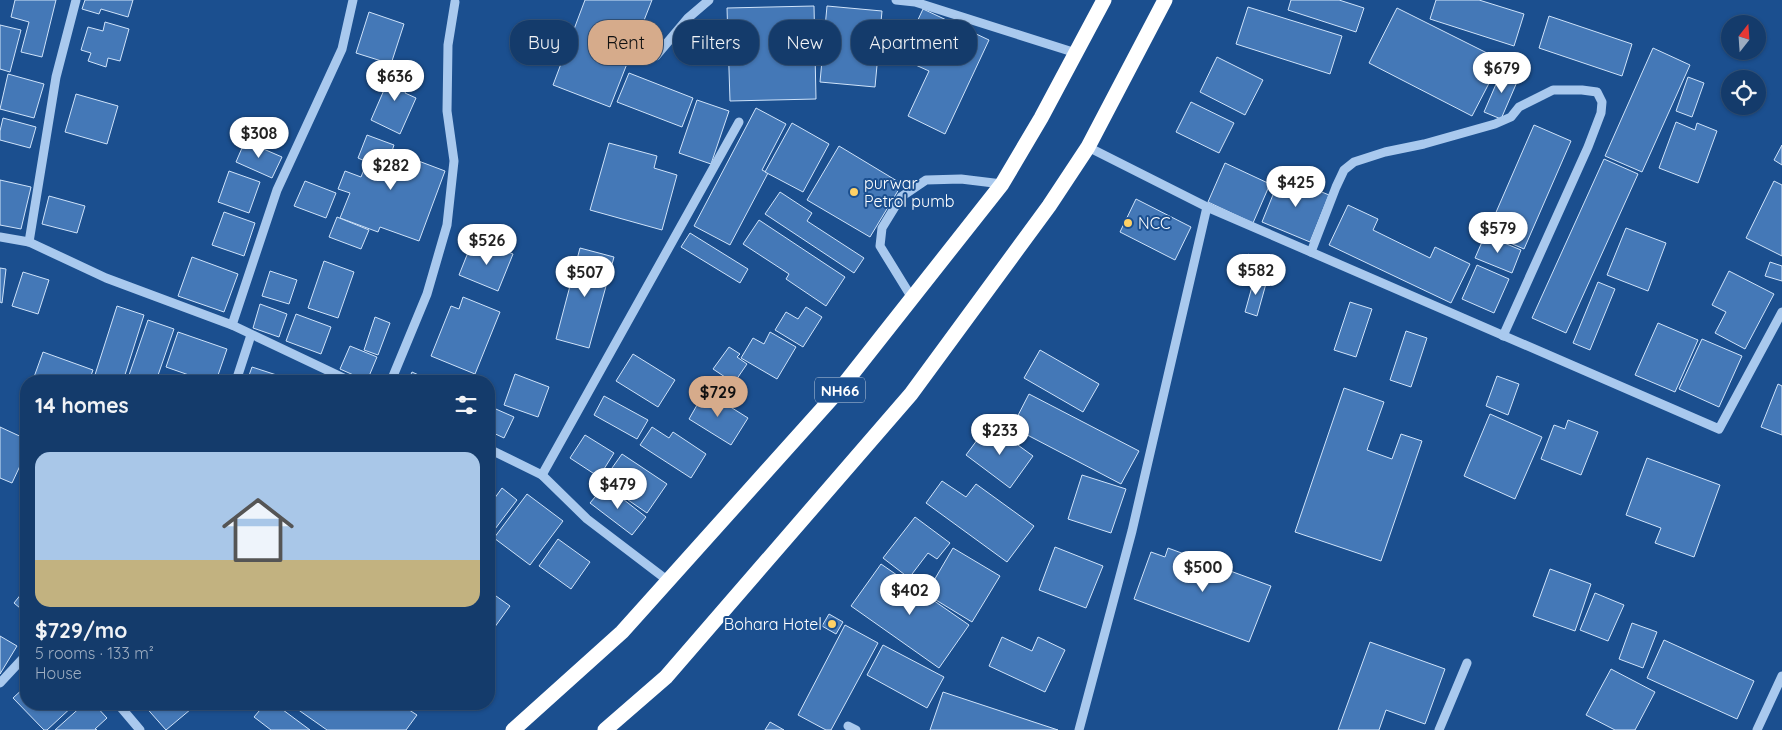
<!DOCTYPE html>
<html lang="en">
<head>
<meta charset="utf-8">
<style>
  :root { --surface:#143b6b; --page:#214673; --text:#f1f3f6; --muted:#9dadc1; --line:#33557e; --accent:#d6ab8b }
  body { margin:0; font-family:Quicksand,sans-serif; background:var(--page); color:var(--text); height:100vh; display:flex; flex-direction:column; font-size:19px; white-space:nowrap }
  * { box-sizing:border-box; margin:0 }
  p { font-size:16px; color:var(--muted) }
  .icon { flex:none; width:28px; height:28px; fill:none; stroke:currentColor; stroke-width:2; stroke-linecap:round; stroke-linejoin:round }
  .map { position:relative; flex:1; overflow:hidden }
  .sheet { position:absolute; left:20px; top:375px; width:475px; height:335px; display:flex; flex-direction:column; background:var(--surface); border-radius:20px; box-shadow:0 1px 4px #0004,0 0 0 1px var(--line) }
  .sheet>* { flex:none }
  .hud { position:absolute; left:510px; top:20px; width:475px; height:45px; display:flex; gap:10px }
  .needle { width:32px; rotate:17deg }
  .tools { position:absolute; left:1721px; top:15px; display:grid; gap:10px }
  .tools a { display:grid; place-items:center; width:45px; height:45px; border-radius:50%; background:var(--surface); box-shadow:0 1px 4px #0004,0 0 0 1px var(--line); font-size:25px }
  .price { position:absolute; translate:-50% -42px; padding:0 11px; border-radius:18px; background:#fff; color:#222; font-size:16px; line-height:32px; filter:drop-shadow(0 1px 2px #0008) }
  .price::after { content:''; position:absolute; left:50%; top:30px; width:15px; height:11px; margin-left:-8px; background:inherit; clip-path:polygon(0 0,100% 0,50% 100%) }
  .price.on { background:var(--accent); color:#111 }
  ul { padding:0; list-style:none }
  li { display:grid; align-content:center; gap:10px; height:265px; padding:0 15px }
  li span { display:grid; place-items:center; height:155px; border-radius:15px; color:#555 }
  li>.icon { margin-inline-start:auto }
  span .icon { width:90px; height:90px; fill:#fffc; stroke-width:1 }
  li b { font-size:21px }
  h2 { display:flex; justify-content:space-between; align-items:center; height:60px; padding:0 15px; font-size:21px }
  .tag { padding:0 18px; border-radius:20px; background:var(--surface); box-shadow:0 1px 4px #0004,0 0 0 1px var(--line); font-size:18px; line-height:45px }
  .tag.on { background:var(--accent); color:#111 }
  .map>svg:first-child { display:block }
</style>
</head>
<body>
<div class="map">
<svg width="1782" height="730" viewBox="0 0 1782 730">
  <rect width="100%" height="100%" fill="#1b4f8f"/>
  <g fill="#4478b7" stroke="#cfe3fa">
    <path d="M15 0H56L42 57 21 52 29 22 11 17Z"/>
    <path d="M85 0H133L128 17 101 9 99 14 82 9Z"/>
    <path d="M585 0H652L610 107 553 85Z"/>
    <path d="M1291 0H1339L1364 8 1356 32 1288 10Z"/>
    <path d="M1436 0H1479L1524 14 1514 46 1430 19Z"/>
    <path d="M814 6 816 99 730 101 727 8Z"/>
    <path d="M827 6 882 11 875 87 820 82Z"/>
    <path d="M1248 7 1342 36 1330 74 1236 44Z"/>
    <path d="M1397 8 1501 60 1472 116 1369 63Z"/>
    <path d="M923 9 989 40 945 134 908 116 929 71 900 58Z"/>
    <path d="M369 12 404 24 391 64 356 53Z"/>
    <path d="M1549 16 1632 44 1622 76 1539 48Z"/>
    <path d="M105 22 129 29 120 61 108 58 106 67 88 61 91 53 81 50 88 27 103 31Z"/>
    <path d="M0 25 21 30 10 72 0 69Z"/>
    <path d="M1653 48 1690 65 1642 172 1605 156Z"/>
    <path d="M1217 57 1263 80 1245 115 1200 92Z"/>
    <path d="M394 67 413 75 405 93 416 98 400 134 371 120Z"/>
    <path d="M1503 68 1520 75 1501 119 1484 112Z"/>
    <path d="M629 73 693 98 682 127 617 102Z"/>
    <path d="M8 74 44 84 34 118 0 109Z"/>
    <path d="M1688 77 1704 83 1692 117 1676 111Z"/>
    <path d="M76 94 118 106 107 144 65 132Z"/>
    <path d="M697 100 729 111 711 164 679 153Z"/>
    <path d="M1191 102 1234 123 1219 153 1176 132Z"/>
    <path d="M756 108 786 124 762 170 768 173 730 245 694 226Z"/>
    <path d="M3 118 36 127 30 148 0 140V131Z"/>
    <path d="M1676 122 1695 130 1697 123 1717 131 1698 183 1659 168Z"/>
    <path d="M792 123 829 144 803 192 765 172Z"/>
    <path d="M1534 125 1571 141 1524 249 1487 233Z"/>
    <path d="M367 135 394 145 392 151 445 171 419 241 380 227 378 232 340 218 350 193 338 189 345 171 361 177 367 162 358 158Z"/>
    <path d="M245 141 282 157 272 178 236 162Z"/>
    <path d="M609 143 657 156 654 168 677 175 662 230 590 210Z"/>
    <path d="M1782 145V165L1774 160Z"/>
    <path d="M839 146 902 184 870 237 807 200Z"/>
    <path d="M1604 159 1638 174 1566 333 1532 318Z"/>
    <path d="M1225 163 1270 184 1253 223 1208 202Z"/>
    <path d="M229 171 260 182 249 213 218 202Z"/>
    <path d="M1281 175 1329 195 1310 242 1262 222Z"/>
    <path d="M0 180 31 187 21 229 0 225Z"/>
    <path d="M305 181 336 193 326 218 294 206Z"/>
    <path d="M1774 181 1782 185V256L1746 238Z"/>
    <path d="M780 192 812 213 807 221 864 258 854 273 765 214Z"/>
    <path d="M49 196 85 206 77 233 42 224Z"/>
    <path d="M1136 199 1191 227 1175 260 1120 232Z"/>
    <path d="M1348 205 1378 219 1373 230 1430 258 1435 247 1470 264 1451 303 1329 245Z"/>
    <path d="M224 212 255 223 244 256 212 245Z"/>
    <path d="M337 217 369 230 361 249 329 237Z"/>
    <path d="M759 220 845 277 826 306 786 279 789 274 743 244Z"/>
    <path d="M1626 228 1666 243 1648 291 1607 275Z"/>
    <path d="M690 233 748 269 740 283 681 247Z"/>
    <path d="M1485 235 1521 250 1512 273 1475 258Z"/>
    <path d="M482 241 513 254 498 291 459 275 469 250 477 253Z"/>
    <path d="M580 248 614 257 589 348 556 339Z"/>
    <path d="M1248 254 1261 263 1247 282 1235 273Z"/>
    <path d="M192 257 238 274 224 312 178 296Z"/>
    <path d="M324 261 354 272 338 318 308 308Z"/>
    <path d="M1770 262 1782 266V281L1765 276Z"/>
    <path d="M1477 265 1509 279 1494 313 1462 299Z"/>
    <path d="M0 268 6 269 2 303 0 302Z"/>
    <path d="M270 271 297 280 289 304 262 296Z"/>
    <path d="M1729 271 1774 294 1745 349 1715 333 1726 312 1712 305Z"/>
    <path d="M23 272 49 280 38 314 12 306Z"/>
    <path d="M1255 276 1267 280 1257 316 1245 312Z"/>
    <path d="M1598 282 1615 289 1590 350 1573 343Z"/>
    <path d="M463 297 500 312 475 374 431 356 451 306 459 309Z"/>
    <path d="M1350 302 1372 309 1356 357 1334 350Z"/>
    <path d="M260 304 287 314 279 337 253 328Z"/>
    <path d="M117 306 144 315 123 381H93Z"/>
    <path d="M806 307 822 317 803 347 775 330 786 312 798 319Z"/>
    <path d="M296 314 331 327 321 354 286 341Z"/>
    <path d="M375 317 390 323 378 355 364 350Z"/>
    <path d="M148 320 174 329 156 381H127Z"/>
    <path d="M1658 323 1698 340 1675 392 1635 375Z"/>
    <path d="M1406 331 1427 338 1411 387 1390 380Z"/>
    <path d="M178 332 227 349 216 381H206L166 367Z"/>
    <path d="M770 332 796 347 777 379 741 358 753 338 764 344Z"/>
    <path d="M1702 339 1742 356 1719 407 1679 389Z"/>
    <path d="M350 346 377 357 367 381 340 369Z"/>
    <path d="M729 347 740 354 737 357 747 364 734 383 713 369Z"/>
    <path d="M1040 350 1099 384 1083 412 1024 378Z"/>
    <path d="M43 352 93 370 89 381H45L34 377Z"/>
    <path d="M633 354 675 380 658 407 616 381Z"/>
    <path d="M252 367 295 381H247Z"/>
    <path d="M412 372 432 381H408Z"/>
    <path d="M515 374 549 387 538 417 504 405Z"/>
    <path d="M1497 376 1519 384 1508 415 1486 406Z"/>
    <path d="M1778 384 1782 386V435L1761 427Z"/>
    <path d="M1344 388 1384 402 1367 450 1392 459 1401 434 1422 441 1381 561 1295 532Z"/>
    <path d="M705 391 748 418 731 445 689 419Z"/>
    <path d="M1029 394 1139 451 1121 484 1012 427Z"/>
    <path d="M604 396 648 420 637 439 594 415Z"/>
    <path d="M489 406 514 417 504 438 489 431Z"/>
    <path d="M1490 414 1542 437 1515 499 1464 476Z"/>
    <path d="M1568 420 1598 432 1581 475 1541 459 1554 425 1565 429Z"/>
    <path d="M989 424 1033 456 1010 488 966 455Z"/>
    <path d="M0 427 26 439V453L12 483 0 478Z"/>
    <path d="M652 427 669 438 673 432 706 454 691 478 640 445Z"/>
    <path d="M585 435 614 453 599 477 570 458Z"/>
    <path d="M622 454 667 484 647 513 602 482Z"/>
    <path d="M1647 458 1720 485 1694 557 1655 543 1661 528 1626 515Z"/>
    <path d="M1082 475 1126 489 1111 533 1068 519Z"/>
    <path d="M942 481 966 497 976 484 1034 526 1007 562 926 503Z"/>
    <path d="M605 485 646 517 632 535 590 503Z"/>
    <path d="M502 488 517 500 492 533 489 530V506Z"/>
    <path d="M527 494 563 521 530 565 494 538Z"/>
    <path d="M915 517 950 543 937 559 928 553 909 578 883 558Z"/>
    <path d="M558 539 590 562 571 589 539 566Z"/>
    <path d="M1055 547 1103 566 1086 608 1039 590Z"/>
    <path d="M953 548 1000 576 972 622 926 594Z"/>
    <path d="M1168 548 1271 586 1249 642 1134 599 1151 552 1165 557Z"/>
    <path d="M881 564 969 625 939 668 851 606Z"/>
    <path d="M1550 569 1591 584 1575 631 1533 616Z"/>
    <path d="M26 588V613L14 603Z"/>
    <path d="M489 591 510 606 489 635Z"/>
    <path d="M1595 593 1624 605 1608 641 1580 630Z"/>
    <path d="M829 614 843 622 836 634 822 626Z"/>
    <path d="M1632 623 1657 632 1643 668 1619 659Z"/>
    <path d="M845 625 878 643 831 730H826L798 715Z"/>
    <path d="M0 636 17 646 0 674Z"/>
    <path d="M1002 637 1032 651 1038 637 1065 650 1045 692 989 666Z"/>
    <path d="M1664 640 1754 681 1737 719 1647 678Z"/>
    <path d="M1370 642 1445 669 1425 724 1386 710 1379 730H1338Z"/>
    <path d="M883 645 944 677 927 708 867 675Z"/>
    <path d="M1611 669 1655 692 1635 730H1615L1586 715Z"/>
    <path d="M26 686V704H75L47 730H44L13 698Z"/>
    <path d="M943 692 1058 730H930Z"/>
    <path d="M84 704H94L107 718 95 729 97 730H55Z"/>
    <path d="M143 704H197L166 730Z"/>
    <path d="M265 704H275L310 730H271L254 717Z"/>
    <path d="M290 704H400L417 715 406 730H327Z"/>
    <path d="M770 722 784 730H765Z"/>
  </g>
  <g fill="none" stroke-linecap="round" stroke-linejoin="round">
    <g stroke="#a9c9ee" stroke-width="9">
      <path d="M896 0 915 2 1076 53"/>
      <path d="M656 56 688 18 709 0"/>
      <path d="M1088 147 1207 207 1719 429 1782 312"/>
      <path d="M0 237 29 242 106 278 232 325 350 381"/>
      <path d="M29 242 56 77 76 0"/>
      <path d="M1311 252 1336 187 1344 170 1354 162 1385 152 1424 144 1495 124 1511 117 1519 107 1553 90H1582L1597 92 1602 102 1601 113 1588 147 1503 336"/>
      <path d="M912 298 880 246 882 228 901 197 926 180 961 179 1002 184"/>
      <path d="M232 325 277 190 342 49 353 0"/>
      <path d="M236 381 251 335"/>
      <path d="M391 381 427 294 447 225 454 161 447 111 448 45 455 2"/>
      <path d="M25 409H26"/>
      <path d="M489 449 542 475 587 519 667 580"/>
      <path d="M542 475 739 122"/>
      <path d="M0 683 26 655"/>
      <path d="M118 704 140 730"/>
      <path d="M848 726 856 730"/>
      <path d="M1079 730 1132 531 1207 207"/>
      <path d="M1439 730 1467 663"/>
      <path d="M1757 730 1782 676"/>
    </g>
    <g stroke="#fff" stroke-width="15">
      <path d="M513 730 622 632 841 388 1002 184 1041 118 1104 0"/>
      <path d="M605 730 666 677 911 394 1049 206 1088 147 1165 0"/>
    </g>
  </g>
  <g fill="#ffd166" stroke="#1b4f8f" stroke-width="2">
    <circle cx="854" cy="192" r="5"/>
    <circle cx="1128" cy="223" r="5"/>
    <circle cx="832" cy="624" r="5"/>
  </g>
  <g text-anchor="middle" dominant-baseline="central" stroke-width="4" stroke-linejoin="round" paint-order="stroke">
    <rect fill="#1b4f8f" stroke="#bbcadd" stroke-width="1" x="815" y="377.5" width="50" height="25" rx="4"/>
    <g font-size="15" font-weight="bold" fill="#fff">
      <text x="840" y="390">NH66</text>
    </g>
    <g font-size="16" fill="#fff" stroke="#1b4f8f" text-anchor="start">
      <text x="864" y="183">purwar<tspan x="864" dy="18">Petrol pumb</tspan></text>
      <text x="1138" y="223">NCC</text>
      <text x="822" y="624" text-anchor="end">Bohara Hotel</text>
    </g>
  </g>
</svg>
<div class="tools">
<a><svg class="needle" viewBox="-14 -14 28 28"><path d="M0-13l5 13h-10z" fill="#e53935"/><path d="M0 13l5-13h-10z" fill="#9dadc1"/></svg></a>
<a><svg class="icon" aria-label="locate" viewBox="0 0 24 24"><circle cx="12" cy="12" r="6"/><path d="M12 2v4M12 18v4M2 12h4M18 12h4"/></svg></a>
</div>
<b class="price" style="left:1502px;top:94px">$679</b>
<b class="price" style="left:395px;top:102px">$636</b>
<b class="price" style="left:259px;top:159px">$308</b>
<b class="price" style="left:391px;top:191px">$282</b>
<b class="price" style="left:1296px;top:208px">$425</b>
<b class="price" style="left:1498px;top:254px">$579</b>
<b class="price" style="left:487px;top:266px">$526</b>
<b class="price" style="left:1256px;top:296px">$582</b>
<b class="price" style="left:585px;top:298px">$507</b>
<b class="price on" style="left:718px;top:418px">$729</b>
<b class="price" style="left:1000px;top:456px">$233</b>
<b class="price" style="left:618px;top:510px">$479</b>
<b class="price" style="left:1203px;top:593px">$500</b>
<b class="price" style="left:910px;top:616px">$402</b>
<div class="hud">
<a class="tag">Buy</a>
<a class="tag on">Rent</a>
<a class="tag">Filters</a>
<a class="tag">New</a>
<a class="tag">Apartment</a>
</div>
<section class="sheet">
<h2>14 homes<svg class="icon" aria-label="filters" viewBox="0 0 24 24"><path d="M4 7h16M4 17h16"/><circle cx="9" cy="7" r="2"/><circle cx="15" cy="17" r="2"/></svg></h2>
<ul>
<li><span style="background:linear-gradient(#a9c7e8 70%,#c2b280 0)"><svg class="icon" aria-label="home" viewBox="0 0 24 24"><path d="M3 11l9-7 9 7M6 9v11h12V9"/></svg></span><div><b>$729/mo</b><p>5 rooms · 133 m²</p><p>House</p></div></li>
</ul>
</section>
</div>
</body>
</html>
